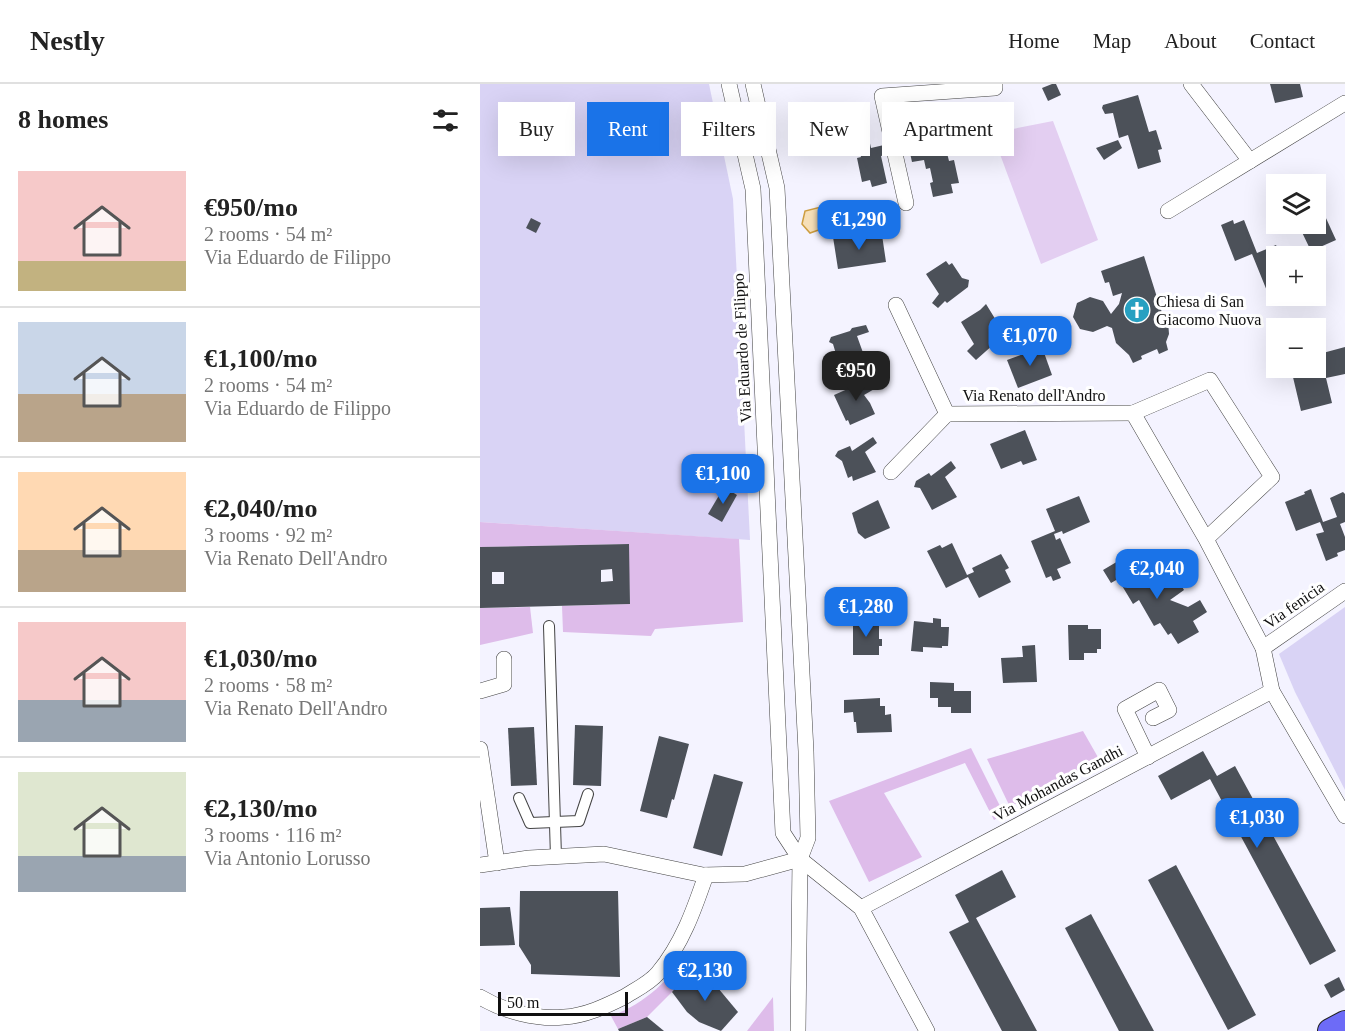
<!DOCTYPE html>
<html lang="en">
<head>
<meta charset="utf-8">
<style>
  :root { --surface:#fff; --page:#f6f6f6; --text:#222; --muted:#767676; --line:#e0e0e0; --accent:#1a73e8 }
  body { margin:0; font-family:Georgia,serif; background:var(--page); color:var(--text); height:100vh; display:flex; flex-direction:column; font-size:22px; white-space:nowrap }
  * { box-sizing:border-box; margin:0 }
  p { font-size:20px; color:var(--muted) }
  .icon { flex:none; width:33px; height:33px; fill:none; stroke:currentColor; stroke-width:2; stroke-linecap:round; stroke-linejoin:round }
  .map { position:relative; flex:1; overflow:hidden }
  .details { display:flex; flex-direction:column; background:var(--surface); width:480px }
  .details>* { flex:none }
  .top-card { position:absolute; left:18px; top:18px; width:570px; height:54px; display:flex; gap:12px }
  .fabs { position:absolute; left:786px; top:90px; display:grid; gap:12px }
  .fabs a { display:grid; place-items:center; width:60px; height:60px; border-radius:0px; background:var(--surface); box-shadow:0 6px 24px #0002; font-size:30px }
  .scale { position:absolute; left:18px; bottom:15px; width:130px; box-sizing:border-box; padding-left:6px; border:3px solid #101010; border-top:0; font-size:16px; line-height:21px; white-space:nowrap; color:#101010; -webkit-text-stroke:4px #fff; paint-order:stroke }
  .price { position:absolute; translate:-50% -51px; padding:0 14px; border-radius:12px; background:var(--accent); color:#fff; font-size:20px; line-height:39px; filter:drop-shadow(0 2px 3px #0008) }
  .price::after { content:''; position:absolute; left:50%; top:36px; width:18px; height:14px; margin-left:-9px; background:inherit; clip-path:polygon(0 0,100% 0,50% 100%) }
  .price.selected { background:#222; color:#fff }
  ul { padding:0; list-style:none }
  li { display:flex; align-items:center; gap:18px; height:150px; padding:0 18px }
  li+li { border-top:2px solid var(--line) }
  li span { display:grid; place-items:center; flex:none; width:168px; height:120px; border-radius:0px; color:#555 }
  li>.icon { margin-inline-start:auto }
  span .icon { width:72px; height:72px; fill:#fffc; stroke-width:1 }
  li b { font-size:26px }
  h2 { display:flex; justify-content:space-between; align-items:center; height:72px; padding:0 18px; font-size:26px }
  .tag { padding:0 21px; border-radius:0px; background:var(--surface); box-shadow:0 6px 24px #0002; font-size:21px; line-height:54px }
  .tag.selected { background:var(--accent); color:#fff }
  header { display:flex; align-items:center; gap:36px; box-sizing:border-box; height:84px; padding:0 30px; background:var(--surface); border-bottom:2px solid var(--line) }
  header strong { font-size:28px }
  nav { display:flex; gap:33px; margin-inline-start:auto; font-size:21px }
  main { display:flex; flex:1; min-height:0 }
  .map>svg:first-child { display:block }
</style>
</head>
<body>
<header>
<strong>Nestly</strong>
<nav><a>Home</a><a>Map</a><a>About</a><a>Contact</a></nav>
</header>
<main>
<section class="details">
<h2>8 homes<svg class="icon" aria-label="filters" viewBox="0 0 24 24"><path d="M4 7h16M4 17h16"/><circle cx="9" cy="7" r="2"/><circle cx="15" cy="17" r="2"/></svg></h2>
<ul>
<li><span style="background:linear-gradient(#f6c9c9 75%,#c2b280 0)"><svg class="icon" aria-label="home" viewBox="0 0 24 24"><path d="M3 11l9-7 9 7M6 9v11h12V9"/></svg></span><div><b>€950/mo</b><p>2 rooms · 54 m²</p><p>Via Eduardo de Filippo</p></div></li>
<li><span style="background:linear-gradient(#c9d6e8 60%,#b9a48a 0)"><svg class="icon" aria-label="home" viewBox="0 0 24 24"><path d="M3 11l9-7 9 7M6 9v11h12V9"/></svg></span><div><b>€1,100/mo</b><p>2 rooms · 54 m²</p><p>Via Eduardo de Filippo</p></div></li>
<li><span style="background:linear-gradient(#ffd9b3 65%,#b9a48a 0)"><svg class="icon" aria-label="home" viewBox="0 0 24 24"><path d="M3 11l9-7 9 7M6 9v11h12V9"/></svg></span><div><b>€2,040/mo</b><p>3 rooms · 92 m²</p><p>Via Renato Dell'Andro</p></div></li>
<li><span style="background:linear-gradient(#f6c9c9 65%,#9aa5b1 0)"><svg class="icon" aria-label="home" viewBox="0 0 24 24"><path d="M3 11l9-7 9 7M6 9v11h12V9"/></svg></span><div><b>€1,030/mo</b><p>2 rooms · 58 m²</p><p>Via Renato Dell'Andro</p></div></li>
<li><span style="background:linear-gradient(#dfe7d0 70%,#9aa5b1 0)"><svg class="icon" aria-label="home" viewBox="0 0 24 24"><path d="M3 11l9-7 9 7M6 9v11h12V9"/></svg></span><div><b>€2,130/mo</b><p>3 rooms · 116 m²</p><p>Via Antonio Lorusso</p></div></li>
</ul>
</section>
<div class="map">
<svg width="865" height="947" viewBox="0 0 865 947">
  <rect width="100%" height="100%" fill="#f4f3ff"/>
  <g fill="#d9d3f5">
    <path d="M0 0H229L253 115 270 456 0 438Z"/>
    <path d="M865 523V706L815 608 799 570Z"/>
  </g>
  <g fill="#debcea">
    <path d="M0 438 259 455 263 538 175 545 171 552 83 548 82 522 150 520 148 460 0 463Z"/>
    <path d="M50 523 53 549 0 561V524Z"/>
    <path d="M603 647 619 675 530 723 507 675Z"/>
    <path d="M491 664 524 730 514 736 485 679 404 709 442 773 389 798 349 717Z"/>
    <path d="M213 867 208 889 192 908 167 933 138 945 131 932C168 919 187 895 213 867Z"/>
    <path d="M293 913 294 947H267Z"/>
  </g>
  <path fill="#e3cef1" d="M573 37 618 156 561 180 512 49Z"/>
  <path fill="#f6dfb8" stroke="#cd9d3f" stroke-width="1.5" d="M341 123 354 127 364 138 360 143 351 150 344 144 330 149 322 140 325 127Z"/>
  <g fill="#4c5159" fill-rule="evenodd">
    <path d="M572 0H576L581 11 568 17 562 4Z"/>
    <path d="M790 0H820L823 13 795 19Z"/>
    <path d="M658 11 669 48 676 46 682 65 678 66 681 78 658 85 648 51 639 54 633 29 625 30 622 24 623 21Z"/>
    <path d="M379 28 385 56 389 55 391 64 404 61 406 71 401 72 407 99 392 103 390 96 382 98 377 74 381 73 379 66 368 69 367 62 362 64 356 40 364 38 363 32Z"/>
    <path d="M443 38 445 45 452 43 458 65 454 66 455 72 467 69 469 77 474 76 479 99 471 100 473 109 453 113 450 99 453 98 450 84 446 85 444 76 432 78 430 69 434 68 427 43Z"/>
    <path d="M638 56 642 64 624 76 616 64Z"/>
    <path d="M840 121 856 156 831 167 818 140H836V123Z"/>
    <path d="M51 134 61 139 56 149 46 144Z"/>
    <path d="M753 136 754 140 764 136 777 169 796 161 801 172H796V203L787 207 772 170 755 177 741 141Z"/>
    <path d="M382 149V154L402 151 406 178 358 185 353 153Z"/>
    <path d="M664 172 681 226 688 237 689 250 686 258 688 266 679 270 677 265 661 272 662 275 653 279 649 271 636 259 632 244 627 242 613 248 600 245 593 233 597 219 610 213 623 217 631 230 639 220 642 209 633 212 629 198 625 199 621 187Z"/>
    <path d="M466 177 469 181 472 179 482 194 489 196 488 203 467 219 465 217 458 224 452 219 459 210 446 190Z"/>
    <path d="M506 220 522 246 526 247 525 254 514 260 496 276 487 267 494 260 481 238 500 226Z"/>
    <path d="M386 241 389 248 377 252 386 277 364 284 362 279 359 280 353 260 349 258 351 253 370 247 372 244Z"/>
    <path d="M562 263 572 291 538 304 527 276Z"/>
    <path d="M865 263V290L846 294 852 319 821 327 812 289 806 291 804 284 830 285 842 282 839 270Z"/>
    <path d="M390 295 396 304 384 311 390 319 395 330 370 341 368 336 366 337 354 311Z"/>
    <path d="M545 346 557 376 543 381 541 377 521 385 510 360Z"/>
    <path d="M393 353 397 359 385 368 396 388 373 397 372 392 368 394 362 377 355 372 358 367 370 362 372 367Z"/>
    <path d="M471 377 476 384 465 393 477 413 452 426 440 404 434 403 436 397 449 389 451 392Z"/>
    <path d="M244 403 257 411 242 438 228 430Z"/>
    <path d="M831 405 843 438 857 433 850 414 863 408 865 410V438L860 440 865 453V466L857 469 858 472 846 477 836 450 844 448 840 438 816 447 805 418 825 410 824 408Z"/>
    <path d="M599 412 610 438 583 450 582 447 574 450 576 456 580 454 591 479 577 485 581 494 573 497 571 492 566 494 551 457 575 447 566 425Z"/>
    <path d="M398 416 410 444 385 455 378 449 372 429Z"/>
    <path d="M472 459 487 491 494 488 492 484 521 470 529 484 525 486 531 498 499 514 488 493 466 504 447 467 460 461 462 464Z"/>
    <path d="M149 460 150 520 0 524V463ZM132 485 133 497 121 498V486ZM12 488H24V500H12Z"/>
    <path d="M645 473 663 481 660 487 663 492 660 499 668 494 685 502 697 494 704 506 690 516 708 523 720 516 727 528 713 537 719 548 698 560 691 549 688 551 680 539 674 542 659 516 653 520 638 495 631 499 623 486Z"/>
    <path d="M453 534 461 535V543H469L468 562H462V564L443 563V568L431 567 434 537 453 539Z"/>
    <path d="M373 537H399V555H402V562H399V571H373Z"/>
    <path d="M588 541H608V545H621V565H617V569H604V576H589Z"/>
    <path d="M555 561 557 598 523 599 521 574 543 573 542 562Z"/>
    <path d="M450 598 474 599V607H491V629H471V623H458V614H450Z"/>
    <path d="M400 614V622H405V631L411 630 412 648 377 649 376 638H374L373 628 364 629V616Z"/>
    <path d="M95 641 123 642 121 702 93 701Z"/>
    <path d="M54 643 57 701 31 702 28 644Z"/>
    <path d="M179 652 209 660 194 716 192 715 187 734 160 727Z"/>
    <path d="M723 667 737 692 755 682 856 867 830 881 730 695 691 716 678 692Z"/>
    <path d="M234 690 263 698 242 772 213 764Z"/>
    <path d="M696 781 776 931 748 946 668 796Z"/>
    <path d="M522 786 536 813 496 834 557 947H522L469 848 489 838 475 811Z"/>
    <path d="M40 807H138L140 893 51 890V881L39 862Z"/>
    <path d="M30 823 35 861 0 862V824Z"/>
    <path d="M611 830 674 947H639L585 844Z"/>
    <path d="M208 889 233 898 258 928 241 947 219 938 207 928 192 908Z"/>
    <path d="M859 893 865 906 851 914 844 901Z"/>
    <path d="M167 933 184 947H139L138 945Z"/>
  </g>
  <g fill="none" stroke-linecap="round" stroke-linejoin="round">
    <g stroke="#434343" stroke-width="12">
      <g id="pedestrian">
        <path d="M69 542 76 773"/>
        <path d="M39 714 50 739 99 737 108 710"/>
      </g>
    </g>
    <g stroke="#434343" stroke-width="16">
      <g id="minor">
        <path d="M249 0 273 105 303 749 320 775 381 824 447 947"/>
        <path d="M273 0 297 104 326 667 328 754 320 775 318 947"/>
        <path d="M711 0 770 77"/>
        <path d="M426 119 402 12 515 4V0"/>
        <path d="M688 127 865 19"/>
        <path d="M416 221 467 330 653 329"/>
        <path d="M411 388 467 330"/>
        <path d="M726 455 792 393 730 296 653 329 726 455 783 564 792 607 865 732"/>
        <path d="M783 564 865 507"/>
        <path d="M0 607 24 600V575"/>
        <path d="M0 665 17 779"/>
        <path d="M668 673 645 625 679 606 689 626 673 634"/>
        <path d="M0 781 49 774 124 770 223 791 265 790 320 775"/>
        <path d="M381 824 792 607"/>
        <path d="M0 913C23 927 57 936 84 933 105 932 126 922 144 913 155 906 170 899 178 889 202 860 214 826 226 791"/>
      </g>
    </g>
    <g stroke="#212121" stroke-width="26">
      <path id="primary" d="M850 947 865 939"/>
    </g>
    <use href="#pedestrian" stroke="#fff" stroke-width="10"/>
    <use href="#minor" stroke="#fff" stroke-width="15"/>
    <use href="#primary" stroke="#6d6bf7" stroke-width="24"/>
  </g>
  <defs>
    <g id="church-disc" transform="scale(1.35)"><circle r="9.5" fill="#27a0c1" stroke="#fff"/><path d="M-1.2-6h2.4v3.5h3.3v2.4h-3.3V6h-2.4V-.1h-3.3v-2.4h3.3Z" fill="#fff"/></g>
  </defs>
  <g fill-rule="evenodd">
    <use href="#church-disc" x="657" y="226"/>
  </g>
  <g text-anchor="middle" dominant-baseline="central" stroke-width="6" stroke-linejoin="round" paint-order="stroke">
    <g font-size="16" fill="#101010" stroke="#fff" text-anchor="start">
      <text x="676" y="217">Chiesa di San<tspan x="676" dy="18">Giacomo Nuova</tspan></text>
    </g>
    <g font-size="16" fill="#101010" stroke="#fff">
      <text transform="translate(262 264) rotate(-93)">Via Eduardo de Filippo</text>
      <text x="554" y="311">Via Renato dell'Andro</text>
      <text transform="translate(814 521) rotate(-35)">Via fenicia</text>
      <text transform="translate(578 699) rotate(-28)">Via Mohandas Gandhi</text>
    </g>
  </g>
</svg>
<div class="fabs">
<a><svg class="icon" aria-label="layers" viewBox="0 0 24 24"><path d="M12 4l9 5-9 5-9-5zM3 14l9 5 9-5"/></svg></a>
<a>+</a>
<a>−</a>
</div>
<div class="scale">50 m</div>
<b class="price" style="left:379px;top:167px">€1,290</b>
<b class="price" style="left:550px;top:283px">€1,070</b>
<b class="price selected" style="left:376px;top:318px">€950</b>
<b class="price" style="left:243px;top:421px">€1,100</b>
<b class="price" style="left:677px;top:516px">€2,040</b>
<b class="price" style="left:386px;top:554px">€1,280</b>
<b class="price" style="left:777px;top:765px">€1,030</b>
<b class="price" style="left:225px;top:918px">€2,130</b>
<div class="top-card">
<a class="tag">Buy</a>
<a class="tag selected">Rent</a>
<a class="tag">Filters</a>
<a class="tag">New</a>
<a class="tag">Apartment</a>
</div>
</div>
</main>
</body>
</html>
